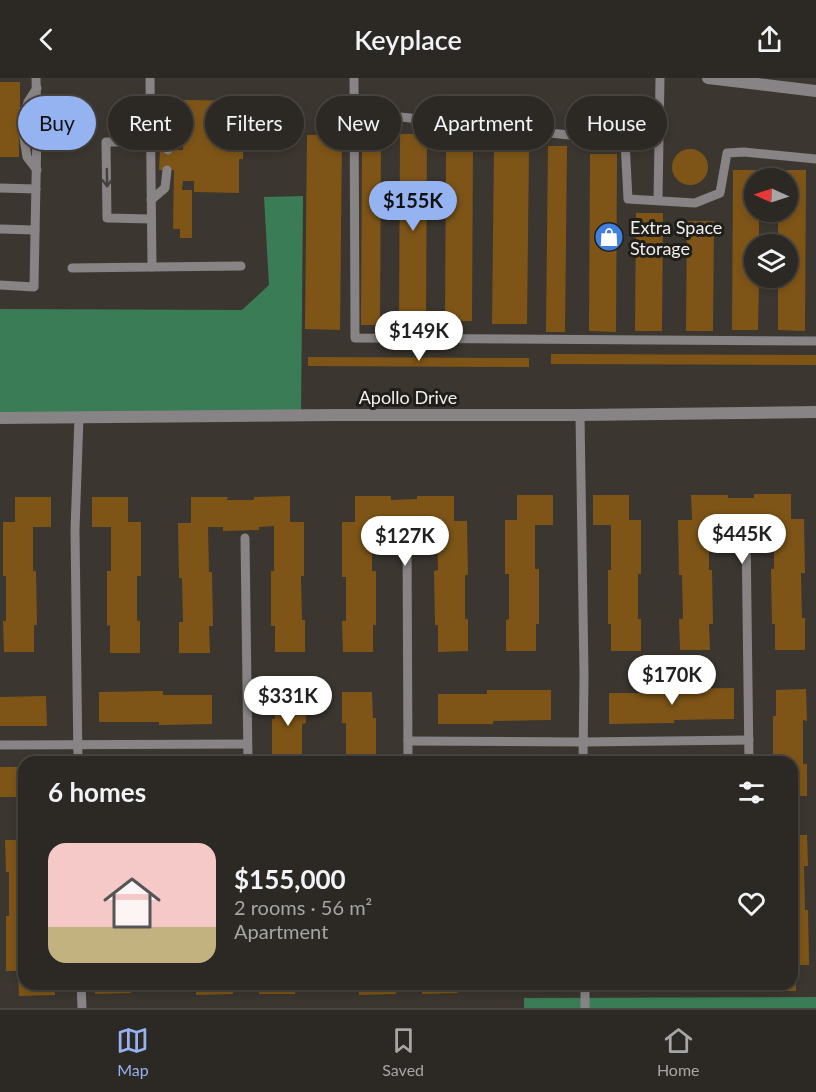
<!DOCTYPE html>
<html lang="en">
<head>
<meta charset="utf-8">
<style>
  :root { --surface:#2c2823; --page:#383430; --text:#f1f3f6; --muted:#a6a6a6; --line:#484441; --accent:#95b2f1 }
  body { margin:0; font-family:Lato,sans-serif; background:var(--page); color:var(--text); height:100vh; display:flex; flex-direction:column; font-size:22px; white-space:nowrap }
  * { box-sizing:border-box; margin:0 }
  p { font-size:20px; color:var(--muted) }
  .icon { flex:none; width:33px; height:33px; fill:none; stroke:currentColor; stroke-width:2; stroke-linecap:round; stroke-linejoin:round }
  .map { position:relative; flex:1; overflow:hidden }
  .panel { position:absolute; left:18px; top:678px; width:780px; height:234px; display:flex; flex-direction:column; background:var(--surface); border-radius:18px; box-shadow:0 3px 9px #0003,0 0 0 2px var(--line) }
  .panel>* { flex:none }
  .hud { position:absolute; left:18px; top:18px; width:780px; height:54px; display:flex; gap:12px }
  .needle { width:39px; rotate:273deg }
  .buttons { position:absolute; left:744px; top:90px; display:grid; gap:12px }
  .buttons a { display:grid; place-items:center; width:54px; height:54px; border-radius:50%; background:var(--surface); box-shadow:0 3px 9px #0003,0 0 0 2px var(--line); font-size:30px }
  .price { position:absolute; translate:-50% -51px; padding:0 14px; border-radius:21px; background:#fff; color:#222; font-size:20px; line-height:39px; filter:drop-shadow(0 2px 3px #0008) }
  .price::after { content:''; position:absolute; left:50%; top:36px; width:18px; height:14px; margin-left:-9px; background:inherit; clip-path:polygon(0 0,100% 0,50% 100%) }
  .price.active { background:var(--accent); color:#111 }
  ul { padding:0; list-style:none }
  li { display:flex; align-items:center; gap:18px; height:150px; padding:0 30px }
  li span { display:grid; place-items:center; flex:none; width:168px; height:120px; border-radius:18px; color:#555 }
  li>.icon { margin-inline-start:auto }
  span .icon { width:72px; height:72px; fill:#fffc; stroke-width:1 }
  li b { font-size:26px }
  h2 { display:flex; justify-content:space-between; align-items:center; height:72px; padding:0 30px; font-size:26px }
  .tag { padding:0 21px; border-radius:27px; background:var(--surface); box-shadow:0 3px 9px #0003,0 0 0 2px var(--line); font-size:21px; line-height:54px }
  .tag.active { background:var(--accent); color:#111 }
  header { display:flex; justify-content:space-between; align-items:center; height:78px; padding:0 30px; background:var(--surface); font-size:27px; font-weight:600 }
  .tabs { display:flex; justify-content:space-around; align-items:center; height:84px; border-top:2px solid var(--line); background:var(--surface); font-size:16px; color:var(--muted) }
  .tabs a { display:grid; justify-items:center; gap:3px }
  .tabs .active { color:var(--accent) }
  .map>svg:first-child { display:block }
</style>
</head>
<body>
<header><svg class="icon" aria-label="back" viewBox="0 0 24 24"><path d="M15 5l-7 7 7 7"/></svg>Keyplace<svg class="icon" aria-label="share" viewBox="0 0 24 24"><path d="M12 15V3M7 8l5-5 5 5M5 13v7h14v-7"/></svg></header>
<div class="map">
<svg width="816" height="930" viewBox="0 0 816 930">
  <rect width="100%" height="100%" fill="#3b362f"/>
  <g fill="#3a7c56">
    <path d="M303 118 301 341 0 336V231L242 232 269 207 264 119Z"/>
    <path d="M816 919V930H524V920Z"/>
  </g>
  <g fill="#7e5517">
    <path d="M0 4H20V35H33V60H19V79H0Z"/>
    <path d="M184 22 244 23 243 81H239V115L194 114V103H183L182 112H192V160H180V151H173L174 92H159L160 72H183Z"/>
    <path d="M400 56H427L426 251H399Z"/>
    <path d="M307 57H342L340 252 305 251Z"/>
    <path d="M362 61H381L380 247H361Z"/>
    <path d="M446 65H473L472 243H445Z"/>
    <path d="M548 68H567L565 254H546Z"/>
    <path d="M494 69H529L527 246H492Z"/>
    <circle cx="690" cy="89" r="18"/>
    <path d="M590 76H617L616 254 589 253Z"/>
    <path d="M733 92H760V100H754V134H759V166H754V200H759L758 252H732Z"/>
    <path d="M779 92H806L805 253 778 252V200H788V166H778V134H788V100H779Z"/>
    <path d="M636 135H663L662 253H635Z"/>
    <path d="M687 143H714L713 253H686Z"/>
    <path d="M551 276 816 277V287L551 286Z"/>
    <path d="M308 279 529 280V289L308 288Z"/>
    <path d="M754 416H791V441H804L805 495H801L802 540H805V572H775V546H772L771 491H774V446H759V450H723V447H709V492H712L713 546H709L710 572H680L679 541H683L682 497H679L678 442H692L691 417H728V420H754Z"/>
    <path d="M517 417H553V447H535V491H539V546H536V573H506V542L509 541V496H505V442H517Z"/>
    <path d="M593 417H629V442H641V496H638V541H641V573H611V546H608V492H611V447H593Z"/>
    <path d="M290 418V444H304V498H301L302 542H305V574H275V548H271V493H274V448L259 449V452L223 453V449H208L209 494H212L213 548H209L210 575H179V544H183L182 500H179L178 445H191V419H228L227 422H254V419Z"/>
    <path d="M355 418H391V422L417 421V418H454V443H467L468 497H465V541H468V573L438 574V547H435L434 493 438 492 437 448H422L423 452H386V448H372V493H376V547H373V574H343L342 543H346V499H342V444H355Z"/>
    <path d="M15 419H51V449H33V493H36L37 547H34V574H4L3 543H6V498H3V444H15Z"/>
    <path d="M92 419H128V444H141V498H137V543H140V575H110V547L107 548V493H111V449H92Z"/>
    <path d="M734 610V641L674 642V645L609 646V615H669V611Z"/>
    <path d="M806 611 807 643 803 642V686H807V718H792V684H773V638H776V612Z"/>
    <path d="M487 612H551V642L493 643V646H438V616H487Z"/>
    <path d="M163 613V617H212V646L159 647V644H99V614Z"/>
    <path d="M305 614 306 645 302 646V684H272V641H275V615Z"/>
    <path d="M342 614H372L373 640H376V684H346V645H342Z"/>
    <path d="M46 618 47 648H0V619Z"/>
    <rect x="0" y="689" width="24" height="30"/>
    <path d="M792 757H807L808 788H804L805 832H808L809 887H796V913H760V910H734V913L697 914V906H792Z"/>
    <path d="M5 762H24V906H55V917L19 918 18 893H6V838H9V794H6Z"/>
    <path d="M95 906H131V915L95 916Z"/>
    <path d="M196 906H295V916H259V913H233V916L196 917Z"/>
    <path d="M359 906H458V915L422 916V912L396 913V916L359 917Z"/>
    <rect x="521" y="906" width="36" height="8"/>
    <rect x="595" y="906" width="36" height="8"/>
  </g>
  <g fill="none" stroke-linecap="round" stroke-linejoin="round">
    <g stroke="#888384" stroke-width="9">
      <path d="M354 0 355 260 816 263"/>
      <path d="M354 34 625 63 628 121 695 125 720 115 727 75 744 74 816 81"/>
      <path d="M25 35 28 24 37 10"/>
      <path d="M150 35C161 48 167 53 168 72"/>
      <path d="M24 60 27 79 37 92"/>
      <path d="M150 64H106L107 140 151 141"/>
      <path d="M0 110 36 111"/>
      <path d="M151 122 165 110 167 92"/>
      <path d="M658 122 660 0"/>
      <path d="M0 151 35 152"/>
      <path d="M152 189 241 188"/>
      <path d="M72 190 152 189 150 0"/>
      <path d="M0 207 34 209 37 52 36 0"/>
      <path d="M580 337 584 597 583 684"/>
      <path d="M746 454 749 684"/>
      <path d="M407 457 408 684"/>
      <path d="M245 460 248 684"/>
      <path d="M408 663 583 664 749 662"/>
      <path d="M0 667 247 666"/>
      <path d="M78 684 75 452 79 339"/>
      <path d="M81 906 82 930"/>
      <path d="M585 906V930"/>
    </g>
    <path stroke="#888384" stroke-width="12" d="M0 340 335 337H580L816 334"/>
    <path stroke="#888384" stroke-width="12" d="M708 0 816 13"/>
  </g>
  <defs><path id="oneway-shaft" d="M-6 0H5M1.5-3L5.5 0L1.5 3" fill="none" stroke-width="1.6" stroke-linecap="round" stroke-linejoin="round" transform="scale(1.5)"/></defs>
  <use stroke="#444140" href="#oneway-shaft" transform="translate(107 100) rotate(89)"/>
  <defs>
    <g id="shop-disc" transform="scale(1.5)"><circle r="9.5" fill="#3f7fe0" stroke="#201e1b"/><path d="M-5-2.5h2.3a2.7 3.5 0 0 1 5.4 0H5L5.5 6h-11ZM-1.5-2.5h3a1.5 2.3 0 0 0-3 0Z" fill="#fff"/></g>
  </defs>
  <g fill-rule="evenodd">
    <use href="#shop-disc" x="609" y="159"/>
  </g>
  <g text-anchor="middle" dominant-baseline="central" stroke-width="6" stroke-linejoin="round" paint-order="stroke">
    <g font-size="18" fill="#f2efeb" stroke="#201e1b" text-anchor="start">
      <text x="630" y="149">Extra Space<tspan x="630" dy="21">Storage</tspan></text>
    </g>
    <g font-size="18" fill="#f2efeb" stroke="#201e1b">
      <text x="408" y="319">Apollo Drive</text>
    </g>
  </g>
</svg>
<div class="buttons">
<a><svg class="needle" viewBox="-14 -14 28 28"><path d="M0-13l5 13h-10z" fill="#e53935"/><path d="M0 13l5-13h-10z" fill="#a6a6a6"/></svg></a>
<a><svg class="icon" aria-label="layers" viewBox="0 0 24 24"><path d="M12 4l9 5-9 5-9-5zM3 14l9 5 9-5"/></svg></a>
</div>
<b class="price active" style="left:413px;top:154px">$155K</b>
<b class="price" style="left:419px;top:284px">$149K</b>
<b class="price" style="left:742px;top:487px">$445K</b>
<b class="price" style="left:405px;top:489px">$127K</b>
<b class="price" style="left:672px;top:628px">$170K</b>
<b class="price" style="left:288px;top:649px">$331K</b>
<div class="hud">
<a class="tag active">Buy</a>
<a class="tag">Rent</a>
<a class="tag">Filters</a>
<a class="tag">New</a>
<a class="tag">Apartment</a>
<a class="tag">House</a>
</div>
<section class="panel">
<h2>6 homes<svg class="icon" aria-label="filters" viewBox="0 0 24 24"><path d="M4 7h16M4 17h16"/><circle cx="9" cy="7" r="2"/><circle cx="15" cy="17" r="2"/></svg></h2>
<ul>
<li><span style="background:linear-gradient(#f6c9c9 70%,#c2b280 0)"><svg class="icon" aria-label="home" viewBox="0 0 24 24"><path d="M3 11l9-7 9 7M6 9v11h12V9"/></svg></span><div><b>$155,000</b><p>2 rooms · 56 m²</p><p>Apartment</p></div><svg class="icon" aria-label="heart" viewBox="0 0 24 24"><path d="M12 20l-8-8c-3-5 5-10 8-4 3-6 11-1 8 4z"/></svg></li>
</ul>
</section>
</div>
<nav class="tabs">
<a class="active"><svg class="icon" aria-label="map" viewBox="0 0 24 24"><path d="M3 6l6-2 6 2 6-2v14l-6 2-6-2-6 2zM9 4v14M15 6v14"/></svg>Map</a>
<a><svg class="icon" aria-label="saved" viewBox="0 0 24 24"><path d="M7 4h10v16l-5-4-5 4z"/></svg>Saved</a>
<a><svg class="icon" aria-label="home" viewBox="0 0 24 24"><path d="M3 11l9-7 9 7M6 9v11h12V9"/></svg>Home</a>
</nav>
</body>
</html>
